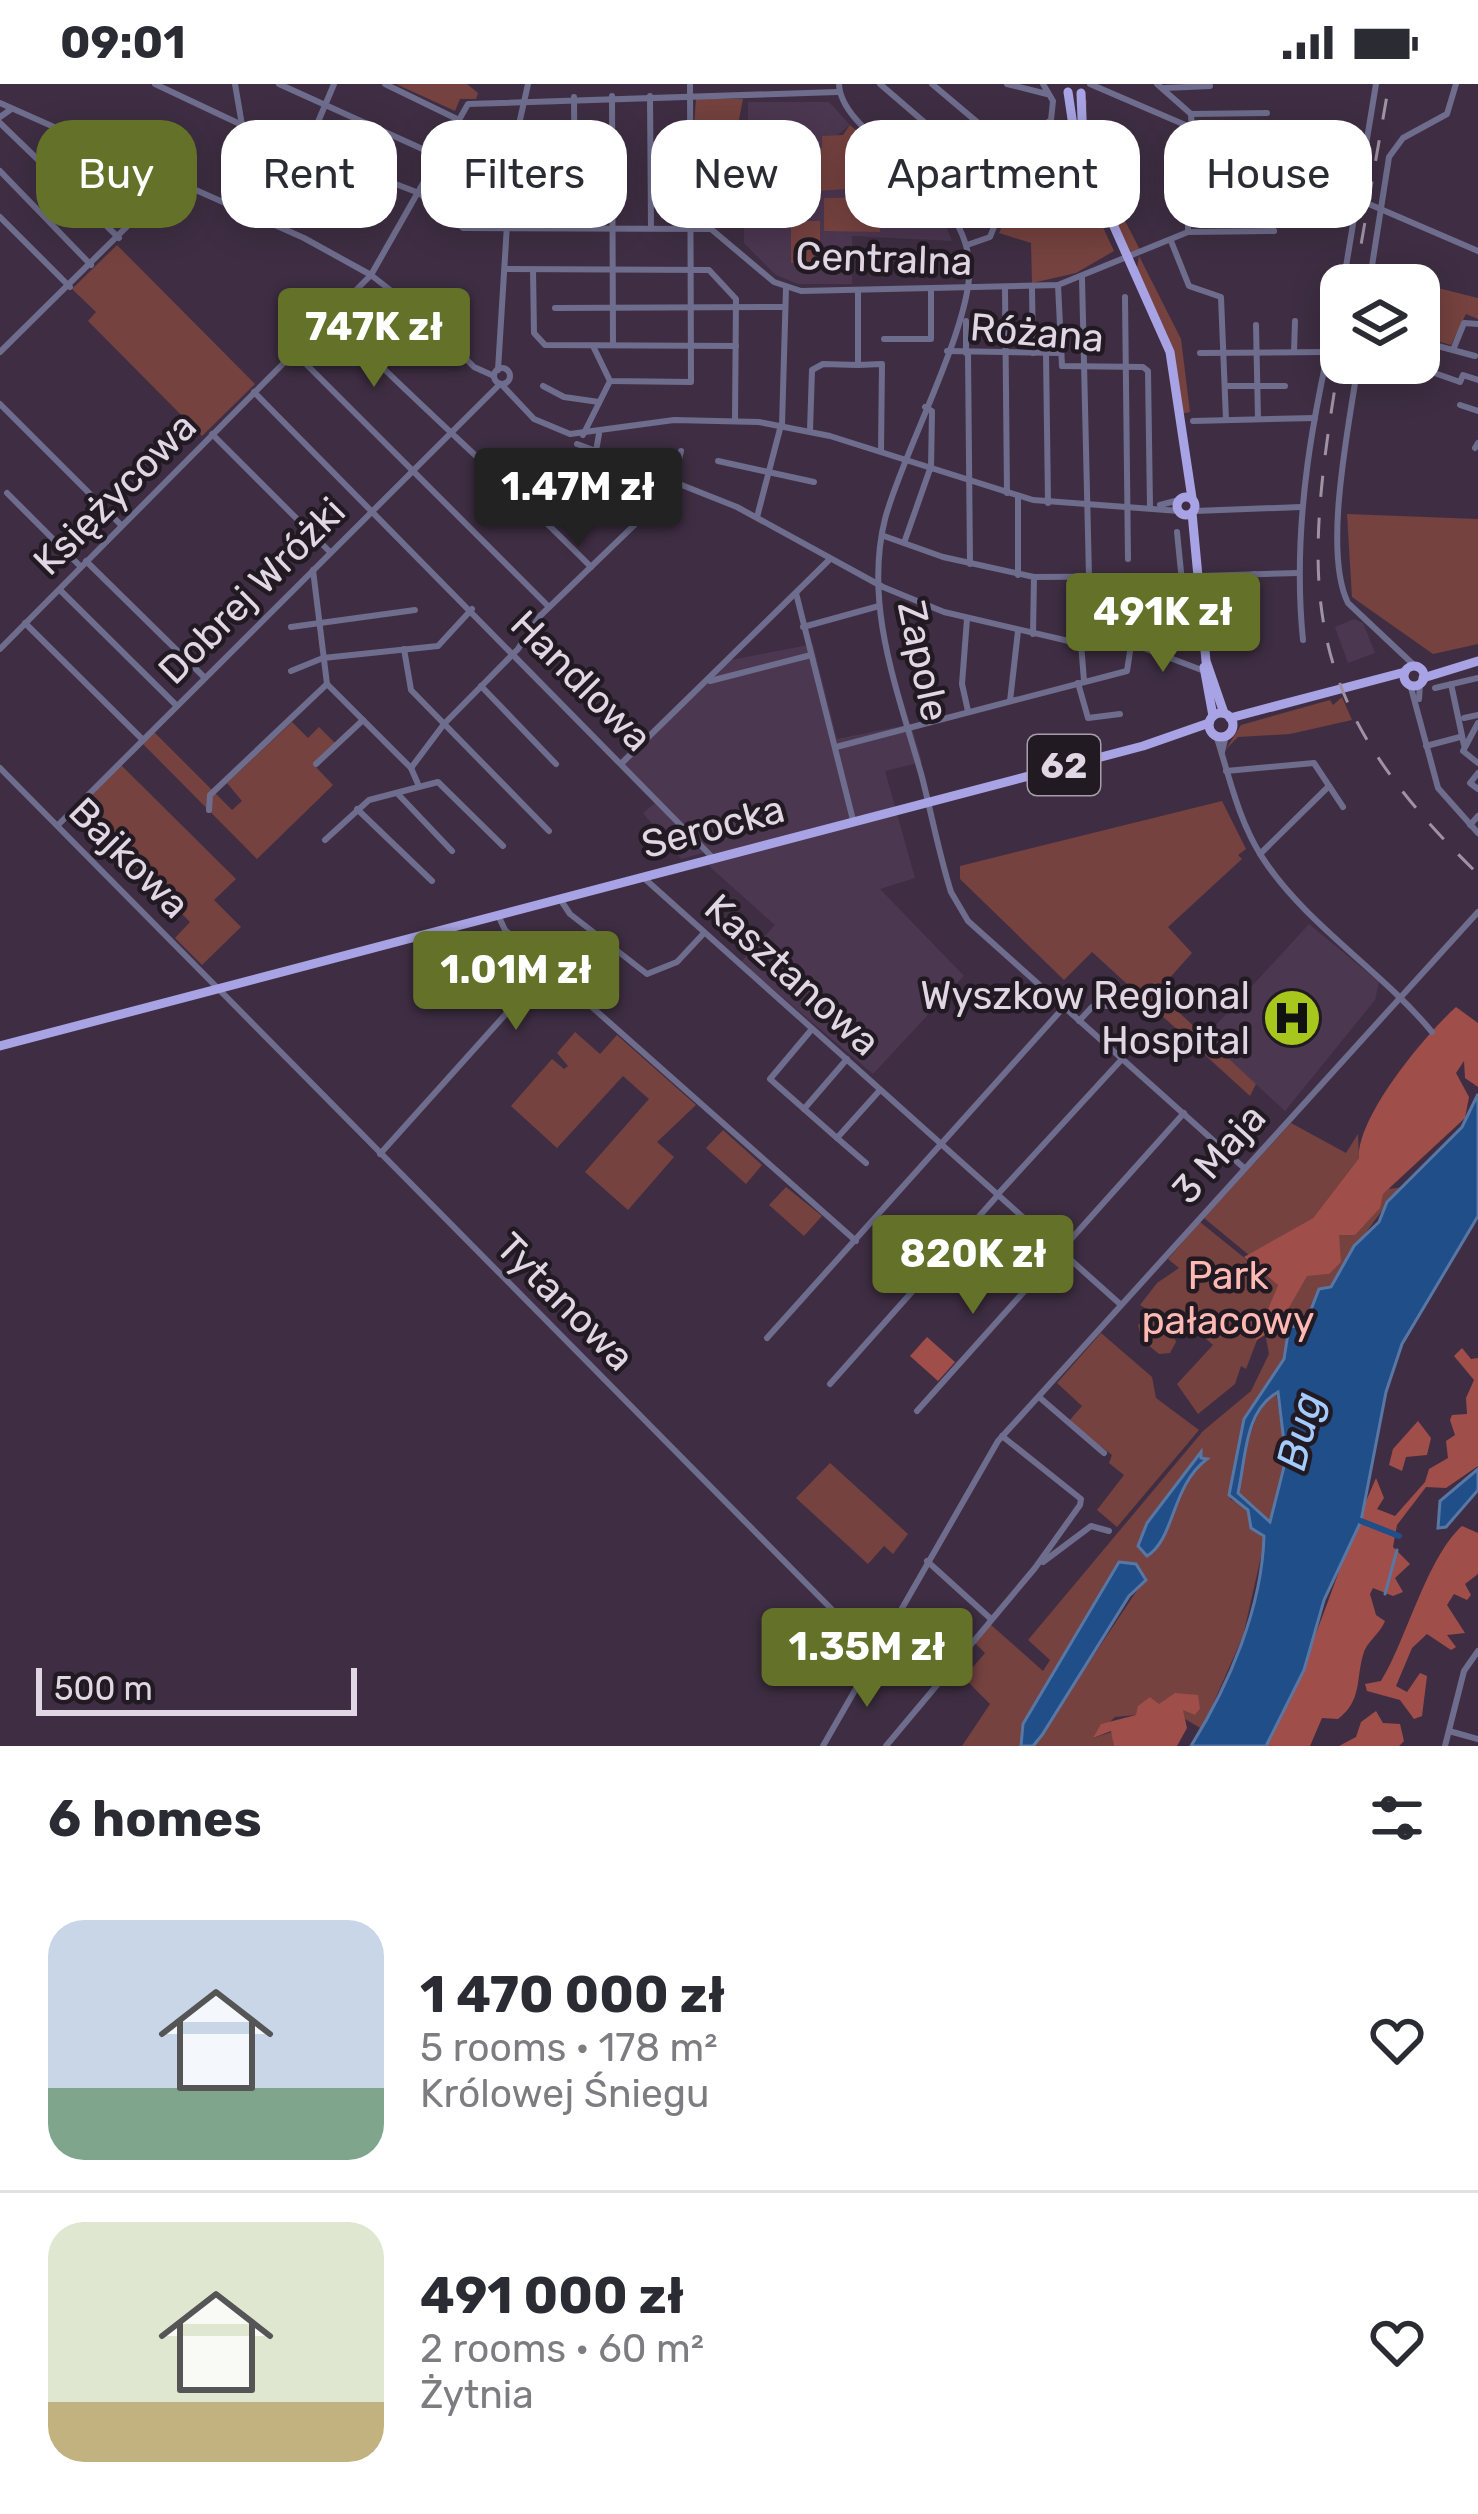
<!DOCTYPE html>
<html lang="en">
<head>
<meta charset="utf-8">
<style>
  :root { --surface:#fff; --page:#f2f2f3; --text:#2b2b33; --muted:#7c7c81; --line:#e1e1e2; --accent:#637129 }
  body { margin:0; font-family:Rubik,sans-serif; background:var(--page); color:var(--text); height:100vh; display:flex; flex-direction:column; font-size:45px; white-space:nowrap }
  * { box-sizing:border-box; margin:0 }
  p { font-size:39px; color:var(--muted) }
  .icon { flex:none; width:66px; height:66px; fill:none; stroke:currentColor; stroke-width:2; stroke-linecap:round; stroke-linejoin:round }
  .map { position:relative; height:1662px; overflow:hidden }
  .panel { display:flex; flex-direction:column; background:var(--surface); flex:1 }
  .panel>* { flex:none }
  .hud { position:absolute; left:36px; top:36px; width:1407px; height:108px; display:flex; gap:24px }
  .fabs { position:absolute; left:1320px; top:180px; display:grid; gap:24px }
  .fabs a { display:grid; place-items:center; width:120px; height:120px; border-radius:24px; background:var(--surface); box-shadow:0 6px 30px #0003; font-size:60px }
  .scale { position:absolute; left:36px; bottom:30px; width:321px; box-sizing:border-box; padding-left:12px; border:6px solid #e1d6e4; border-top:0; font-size:33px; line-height:42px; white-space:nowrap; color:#e1d6e4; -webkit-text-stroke:9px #221a23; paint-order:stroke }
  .price { position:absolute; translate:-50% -102px; padding:0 27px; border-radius:12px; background:var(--accent); color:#fff; font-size:39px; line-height:78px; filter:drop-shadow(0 3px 6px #0008) }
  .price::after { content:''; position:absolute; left:50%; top:72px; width:36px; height:27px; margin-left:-18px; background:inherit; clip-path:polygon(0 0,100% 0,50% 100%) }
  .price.current { background:#222; color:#fff }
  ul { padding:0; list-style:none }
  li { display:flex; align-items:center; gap:36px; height:300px; padding:0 48px }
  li+li { border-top:3px solid var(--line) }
  li span { display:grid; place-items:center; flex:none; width:336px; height:240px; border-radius:36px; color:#555 }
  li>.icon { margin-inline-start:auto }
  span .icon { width:144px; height:144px; fill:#fffc; stroke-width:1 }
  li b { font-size:51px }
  h2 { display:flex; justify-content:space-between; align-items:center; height:144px; padding:0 48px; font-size:51px }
  .tag { padding:0 42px; border-radius:36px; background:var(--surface); box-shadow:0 6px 30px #0003; font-size:42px; line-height:108px }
  .tag.current { background:var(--accent); color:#fff }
  .status { display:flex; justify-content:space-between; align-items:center; height:84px; padding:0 60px; background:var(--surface); direction:ltr }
  .status svg { height:33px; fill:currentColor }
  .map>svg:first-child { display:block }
</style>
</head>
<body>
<div class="status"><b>09:01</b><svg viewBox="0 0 49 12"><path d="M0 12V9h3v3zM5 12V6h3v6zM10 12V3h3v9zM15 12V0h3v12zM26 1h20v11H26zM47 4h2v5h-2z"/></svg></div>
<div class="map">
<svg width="1478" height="1662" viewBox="0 0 1478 1662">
  <rect width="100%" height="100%" fill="#3f2e43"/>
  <g fill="#4c3751">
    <path d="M748 18H829L850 41 822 64 811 65V71L860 102 916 101 939 125 952 157 852 152V200H798L776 191 744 159V112L755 100 778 99 777 90H767L766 63H774L773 48 748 49Z"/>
    <path d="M1354 535 1363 539 1375 569 1348 579 1335 543Z"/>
    <path d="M813 560 837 655 911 640 922 678 885 687 915 794 880 805 964 892 873 990 741 878 775 841 710 783 707 768 674 736 703 769 681 775 643 729 655 719 616 679 721 578Z"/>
    <path d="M1309 840 1379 898 1375 916 1285 1027 1205 953Z"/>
  </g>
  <g fill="#75423f" fill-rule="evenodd">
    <path d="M396 0H467L478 9 476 15H460L455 27Z"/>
    <path d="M696 15H743L735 56H693Z"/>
    <path d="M1087 16C1080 64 1118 120 1140 166L1130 171 1090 80 1080 22Z"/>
    <path d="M850 41 906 89V101L817 107 811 65 822 64V52L843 51Z"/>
    <path d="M880 113V148L824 147V114Z"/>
    <path d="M1094 124 1114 167 1076 189 1032 199 1031 159 999 149 1008 129 1053 139 1059 126Z"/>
    <rect x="791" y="137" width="29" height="42"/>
    <path d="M117 161 255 300 202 352 88 237 96 228 72 205Z"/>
    <path d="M1139 172 1181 255 1190 328 1181 330 1173 268 1137 184Z"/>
    <path d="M1434 203 1478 214V235L1466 230 1451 261 1419 252Z"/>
    <path d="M1347 430 1478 435V560L1433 570 1352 513Z"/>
    <path d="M1342 613 1352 636 1290 650 1238 653 1226 665 1241 641 1330 616 1333 621Z"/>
    <path d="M292 638 308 654 319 643 335 659 313 680 333 701 257 775 143 660 154 648 232 726 242 717 227 699Z"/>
    <path d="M121 681 236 795 214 816 241 843 202 881 175 854 190 838 77 724Z"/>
    <path d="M1222 717 1246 765 1238 771 1242 775 1168 843 1192 869 1157 908 1256 1000 1250 1012 1092 868 1064 896 960 795V782Z"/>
    <path d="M575 948 600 970 617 951 696 1021 657 1058 674 1073 628 1126 585 1088 649 1015 623 992 557 1064 511 1022 552 975 564 985 568 982 557 969Z"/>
    <path d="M1291 1039 1346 1069 1358 1050 1359 1074 1313 1134 1249 1171 1204 1134Z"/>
    <path d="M723 1046 762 1081 746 1100 706 1064Z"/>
    <path d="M786 1103 822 1132 804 1152 769 1121Z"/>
    <path d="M1406 1103C1376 1126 1353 1171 1331 1203L1319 1205 1305 1241 1289 1243 1284 1275 1244 1335 1230 1415 1255 1428 1238 1409C1247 1371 1246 1335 1276 1308L1286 1375 1272 1437 1252 1442 1265 1455 1243 1552 1202 1645 1185 1635 1182 1625 1196 1630 1200 1625 1158 1620 1150 1613 1136 1631 1115 1633 1093 1654 1112 1648 1114 1662H1033L1146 1493 1136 1480 1119 1478 1023 1640 1021 1662H962L990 1620 953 1583 960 1573 973 1583 985 1569 973 1557 990 1540 1043 1587 1050 1576 1028 1556 1203 1347 1251 1307 1269 1270 1266 1254 1307 1191 1329 1190 1339 1151 1388 1105ZM1199 1369 1205 1375 1183 1396 1153 1470 1147 1439Z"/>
    <path d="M1200 1138 1278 1201 1246 1285 1241 1282 1235 1300 1198 1330 1177 1300 1213 1261 1175 1228 1164 1236 1140 1221 1157 1199 1179 1184 1168 1175Z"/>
    <path d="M1147 1234 1173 1249 1176 1258 1170 1269 1159 1270 1142 1256 1138 1241Z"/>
    <path d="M1101 1249 1152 1293 1156 1314 1199 1346 1117 1443 1097 1426 1124 1391 1109 1379 1112 1371 1069 1337 1082 1322 1057 1299Z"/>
    <path d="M830 1379 908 1450 893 1470 884 1462 868 1480 796 1414Z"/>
  </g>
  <g fill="#a04e4a">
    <path d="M1456 923 1478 939V1003L1465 994 1464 977 1456 989 1469 1013 1465 1034 1383 1110 1380 1124 1355 1151H1339L1341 1178 1329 1190 1307 1192 1278 1243 1255 1257 1278 1201 1244 1173 1313 1134 1359 1074C1357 1033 1424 952 1456 923Z"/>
    <path d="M927 1253 955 1278 938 1297 910 1272Z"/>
    <path d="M1462 1264 1471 1275 1478 1274V1382L1446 1404 1426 1403 1397 1441 1393 1463 1410 1480 1395 1494 1403 1508 1393 1512 1373 1504 1370 1510 1376 1531 1385 1537C1380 1550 1366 1558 1363 1571 1356 1595 1362 1617 1338 1635L1322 1634 1310 1662H1266C1312 1577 1337 1482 1376 1394L1384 1414 1377 1425 1395 1432 1425 1398 1429 1385 1448 1374 1446 1357 1455 1351 1450 1336 1452 1331 1467 1330 1466 1314 1474 1296 1454 1272Z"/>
    <path d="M1418 1337 1431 1354 1427 1371 1406 1373 1402 1387 1389 1381 1393 1365Z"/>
    <path d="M1462 1442 1478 1449V1490L1465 1500 1471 1511 1467 1516 1454 1510 1447 1521 1465 1549 1447 1551 1456 1563 1451 1566 1427 1550 1412 1564 1396 1602 1407 1608 1420 1589 1427 1592 1422 1632 1414 1635 1400 1616 1367 1607 1365 1600 1381 1597C1406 1557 1427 1473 1462 1442Z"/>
    <path d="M1175 1609 1198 1611 1200 1625 1195 1631 1183 1626 1187 1644 1177 1662H1114L1111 1647 1093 1654 1101 1640 1136 1631 1138 1622 1150 1613 1159 1620Z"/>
    <path d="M1376 1627 1383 1639 1400 1640 1404 1657 1399 1662H1339L1356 1653 1361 1638Z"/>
  </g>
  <g fill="#1f4e88" stroke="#5977a4" stroke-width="3" fill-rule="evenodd">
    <path d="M1478 1010V1132L1402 1260 1386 1308 1361 1437 1324 1516 1304 1586 1266 1662H1191C1229 1601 1262 1524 1264 1452L1251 1444 1248 1426 1229 1411 1244 1335 1284 1275 1289 1243 1305 1241 1319 1205 1331 1203 1354 1162 1379 1138 1387 1118 1462 1043ZM1278 1308 1286 1375 1270 1438 1238 1409C1246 1374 1244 1327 1278 1308Z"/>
    <path d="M1201 1368V1374L1207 1375C1171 1402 1175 1455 1147 1472L1138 1462 1147 1439Z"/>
    <path d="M1478 1385V1406L1446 1443 1438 1444 1440 1417Z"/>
    <path d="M1119 1478 1136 1480 1146 1496 1129 1512 1042 1651 1033 1662H1021L1023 1640Z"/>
  </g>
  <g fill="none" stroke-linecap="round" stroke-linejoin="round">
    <path stroke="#5977a4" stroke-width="3" d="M1385 1510 1397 1466"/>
    <path stroke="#1f4e88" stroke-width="6" d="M1361 1437 1399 1452"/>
    <g stroke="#6f6d8d" stroke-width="6">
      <path d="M155 0 242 41 419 109 463 144 711 145 774 198 801 207 1058 201 1188 148 1189 83 1202 51"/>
      <path d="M235 0 242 41"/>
      <path d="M279 0 438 72"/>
      <path d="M385 0 457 35"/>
      <path d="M839 0C841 54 960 93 969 177 976 235 902 369 885 435 863 523 899 610 922 693 932 732 939 770 951 808L968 837 1243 1083"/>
      <path d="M880 0 1009 111"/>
      <path d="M932 0 1021 75"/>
      <path d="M1007 0 1047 10"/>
      <path d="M1090 0 1478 167"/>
      <path d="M1157 0 1191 30 1192 47"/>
      <path d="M1164 4 1210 2"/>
      <path d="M612 12 613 261"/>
      <path d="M650 12 651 144"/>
      <path d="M574 13 575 144"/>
      <path d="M0 19 304 154 371 191 422 231 474 283 494 292"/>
      <path d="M1191 30 1267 29"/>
      <path d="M0 33 10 26"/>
      <path d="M0 39 119 154"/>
      <path d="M1228 62 1225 71 1274 147"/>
      <path d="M307 64 334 0"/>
      <path d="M1025 64 1065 78"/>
      <path d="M0 87 91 181"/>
      <path d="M1011 106 1066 123"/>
      <path d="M230 120 272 51"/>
      <path d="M0 133 70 203"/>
      <path d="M1188 148 1274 147"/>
      <path d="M1171 157 1189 202 1221 213 1226 336"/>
      <path d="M967 161 990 153 1030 52 1051 36 1053 17 1043 0"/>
      <path d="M505 185 709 186 736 215 735 335"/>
      <path d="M533 186 534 249 545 261 736 262"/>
      <path d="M1082 194 1089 493"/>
      <path d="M1058 201 1062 282 1143 283 1148 287 1150 423"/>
      <path d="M1343 201 1376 0"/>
      <path d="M1369 201 1389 73 1403 54 1447 30 1456 0"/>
      <path d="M1005 205 1007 409"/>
      <path d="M1032 205 1033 269"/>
      <path d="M1125 213 1128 475"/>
      <path d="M555 224 783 223"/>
      <path d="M329 231C415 318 505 396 591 483"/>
      <path d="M966 237V269"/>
      <path d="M1256 241 1258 335"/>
      <path d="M884 255H931V206"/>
      <path d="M1419 257 1475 272"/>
      <path d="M593 262 610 297 691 298 690 0"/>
      <path d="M1453 266 1464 239 1478 240"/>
      <path d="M947 267 1060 269"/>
      <path d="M0 268 172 98"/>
      <path d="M294 268 549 523"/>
      <path d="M1294 268 1295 237"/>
      <path d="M968 269 970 480"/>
      <path d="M1046 269 1048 419"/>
      <path d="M1200 269 1326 268"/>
      <path d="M1358 279C1350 338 1322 466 1348 519L1416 583"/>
      <path d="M1406 279 1460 298 1463 291 1478 296"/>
      <path d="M858 281 882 280 881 367"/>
      <circle cx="502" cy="292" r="8"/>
      <path d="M498 286 511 76 528 0"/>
      <path d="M502 301 534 335 570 350 674 336 759 338 830 352 1033 416 1179 427"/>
      <path d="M543 302 564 313 599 318"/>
      <path d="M1225 302H1285"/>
      <path d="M254 308 713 774"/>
      <path d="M0 320 120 440"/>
      <path d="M1460 321 1478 327"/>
      <path d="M925 323 932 327 931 385"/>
      <path d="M1193 337 1315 334"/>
      <path d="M782 341 786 204"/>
      <path d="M810 346 812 286 823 280 858 281V206"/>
      <path d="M212 350 330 468"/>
      <path d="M599 350 596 367 737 423 883 503 944 528 1073 558 1141 563 1207 588"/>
      <path d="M583 351 610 297"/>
      <path d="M577 360 596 367"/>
      <path d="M1475 364 1478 359"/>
      <path d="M718 377 814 398"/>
      <path d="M674 396 681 367"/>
      <path d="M7 409 80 482"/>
      <path d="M1018 412V491"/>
      <path d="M1160 421 1179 416"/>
      <path d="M1195 427 1301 423"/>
      <path d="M757 433 781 341"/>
      <path d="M1177 448 1188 558"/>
      <path d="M884 452 943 473 1034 493 1192 492"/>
      <path d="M904 459 930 385"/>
      <path d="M86 477 205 594"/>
      <path d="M313 486 327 600 411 684 418 700"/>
      <path d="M1254 490 1256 554"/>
      <path d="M1200 492 1298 489"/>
      <path d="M60 506 177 622"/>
      <path d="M796 509 853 736"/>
      <path d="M967 535 962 600 968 627"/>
      <path d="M25 539 142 655"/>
      <path d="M291 543 415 526"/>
      <path d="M803 543 879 522"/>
      <path d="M1033 550 1034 493"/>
      <path d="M1303 556C1291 438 1314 324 1341 210"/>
      <path d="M1081 559 1084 597"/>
      <path d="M0 565 371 191 468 20 837 8"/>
      <path d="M404 565 411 606 549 747"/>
      <path d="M291 587 323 574 438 562 472 525"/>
      <path d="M710 597 811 571"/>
      <path d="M1078 599 1088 634 1120 630"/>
      <path d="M1410 600 1438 704 1478 749"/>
      <path d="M1451 600 1464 661"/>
      <path d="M481 602 556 680"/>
      <path d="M1435 604 1478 594"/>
      <path d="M1419 615 1420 600"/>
      <path d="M1010 617 1018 547"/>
      <path d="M1464 634 1478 631"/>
      <path d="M1478 639 1463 667 1478 679"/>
      <path d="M1216 651C1229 691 1238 736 1262 773 1305 840 1381 886 1432 948"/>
      <path d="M1426 662 1460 653"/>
      <path d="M836 663 1127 587 1131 561"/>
      <path d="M1222 668 1226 651"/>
      <path d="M622 679 829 476"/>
      <path d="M316 680 363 636"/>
      <path d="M0 684 875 1569"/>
      <path d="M411 684 444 640 518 565 540 532 679 398"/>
      <path d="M1226 687 1314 679 1343 723"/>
      <path d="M1478 689 1470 699 1478 705"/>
      <path d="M397 709 452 767"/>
      <path d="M357 725 432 797"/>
      <path d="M209 726 210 711 327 600"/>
      <path d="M59 740 500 300"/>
      <path d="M1470 741 1478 732"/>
      <path d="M325 756 369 716 438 698 503 762"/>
      <path d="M1260 770 1329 702"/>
      <path d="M645 795 1120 1220"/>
      <path d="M560 815 570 830 647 890 677 878 704 849"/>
      <path d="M498 831 505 846 856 1157"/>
      <path d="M1079 937 1092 923 1119 921 1135 904"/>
      <path d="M812 945 770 995 837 1054"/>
      <path d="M804 1025 847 975"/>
      <path d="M380 1070 548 883"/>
      <path d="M866 1079 837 1054 880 1006"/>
      <path d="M998 1110 1123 974"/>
      <path d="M767 1254 1064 923"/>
      <path d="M830 1300 998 1111"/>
      <path d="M1039 1313 1104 1369"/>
      <path d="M917 1327 1184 1029"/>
      <path d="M927 1477 991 1535"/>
      <path d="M1043 1478 1091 1442 1109 1447"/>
      <path d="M1449 1647 1478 1655"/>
      <path d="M823 1662 998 1357 1478 828"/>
      <path d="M886 1662 1035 1484 1080 1421 1081 1415 1002 1352"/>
      <path d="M1445 1662 1464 1587 1478 1567"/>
    </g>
    <g stroke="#a8a3e4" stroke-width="9">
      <path d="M1068 8 1075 55 1170 268 1192 414"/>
      <path d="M1081 9 1083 60"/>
      <circle cx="1186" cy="422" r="9"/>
      <path d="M1192 429 1206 577 1224 629"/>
      <circle cx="1414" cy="592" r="10"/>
      <path d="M1204 583 1213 632"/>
      <path d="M1423 594 1478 577"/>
      <circle cx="1221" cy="641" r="12"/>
      <path d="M1230 634 1405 588"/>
      <path d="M0 962 1143 662 1209 639"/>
    </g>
    <g stroke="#9f92a3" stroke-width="3" stroke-dasharray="21 21" stroke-linecap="butt">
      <path d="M1354 201 1389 0"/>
      <path d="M1341 267C1301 506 1295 612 1478 790"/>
    </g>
  </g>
  <defs>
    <g id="hospital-disc" transform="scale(3)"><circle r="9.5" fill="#a8c71d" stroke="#221a23"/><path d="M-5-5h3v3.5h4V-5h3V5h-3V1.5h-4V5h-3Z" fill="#111"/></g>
  </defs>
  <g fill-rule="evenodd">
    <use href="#hospital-disc" x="1292" y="934"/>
  </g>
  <g text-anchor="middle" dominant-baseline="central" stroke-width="9" stroke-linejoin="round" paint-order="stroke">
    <rect fill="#221a23" stroke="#a89eaa" stroke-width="3" x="1028" y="651" width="72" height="60" rx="9"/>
    <g font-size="36" font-weight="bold" fill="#e1d6e4">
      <text x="1064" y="681">62</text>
    </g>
    <g font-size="39" fill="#e1d6e4" stroke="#221a23">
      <text transform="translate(884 175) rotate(2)">Centralna</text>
      <text transform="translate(1037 249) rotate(5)">Różana</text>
      <text transform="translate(115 410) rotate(-45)">Księżycowa</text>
      <text transform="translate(252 507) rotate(-45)">Dobrej Wróżki</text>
      <text transform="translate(923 577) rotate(78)">Zapole</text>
      <text transform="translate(581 597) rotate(45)">Handlowa</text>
      <text transform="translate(713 743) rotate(-15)">Serocka</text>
      <text transform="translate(129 774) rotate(45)">Bajkowa</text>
      <text transform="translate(792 891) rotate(42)">Kasztanowa</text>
      <text transform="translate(1219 1070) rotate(-48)">3 Maja</text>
      <text transform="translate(565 1218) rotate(45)">Tytanowa</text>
    </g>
    <g font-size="39" fill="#e1d6e4" stroke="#221a23" text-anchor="end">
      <text x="1250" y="912">Wyszkow Regional<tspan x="1250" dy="45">Hospital</tspan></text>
    </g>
    <g font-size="39" fill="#ffb8b2" stroke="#221a23">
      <text x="1228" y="1192">Park<tspan x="1228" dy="45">pałacowy</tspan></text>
    </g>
    <g font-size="42" font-style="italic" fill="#a4cbfe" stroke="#221a23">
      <text transform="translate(1300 1347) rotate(-76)">Bug</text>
    </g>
  </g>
</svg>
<div class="fabs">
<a><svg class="icon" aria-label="layers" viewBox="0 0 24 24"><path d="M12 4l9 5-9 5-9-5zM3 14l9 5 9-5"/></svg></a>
</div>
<div class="scale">500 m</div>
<b class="price" style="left:374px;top:306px">747K zł</b>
<b class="price current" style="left:578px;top:466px">1.47M zł</b>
<b class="price" style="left:1163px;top:591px">491K zł</b>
<b class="price" style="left:516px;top:949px">1.01M zł</b>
<b class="price" style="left:973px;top:1233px">820K zł</b>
<b class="price" style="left:867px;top:1626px">1.35M zł</b>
<div class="hud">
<a class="tag current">Buy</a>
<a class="tag">Rent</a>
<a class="tag">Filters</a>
<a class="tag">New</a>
<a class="tag">Apartment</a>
<a class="tag">House</a>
</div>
</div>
<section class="panel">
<h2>6 homes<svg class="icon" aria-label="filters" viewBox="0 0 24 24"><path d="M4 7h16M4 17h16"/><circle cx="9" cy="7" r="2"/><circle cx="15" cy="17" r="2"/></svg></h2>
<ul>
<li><span style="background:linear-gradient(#c9d6e8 70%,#7fa58c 0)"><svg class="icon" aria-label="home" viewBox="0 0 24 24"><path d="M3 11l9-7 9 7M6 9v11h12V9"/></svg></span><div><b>1 470 000 zł</b><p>5 rooms · 178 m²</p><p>Królowej Śniegu</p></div><svg class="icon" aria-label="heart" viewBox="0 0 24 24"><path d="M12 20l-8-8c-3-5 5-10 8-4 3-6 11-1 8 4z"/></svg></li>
<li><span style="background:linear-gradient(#dfe7d0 75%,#c2b280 0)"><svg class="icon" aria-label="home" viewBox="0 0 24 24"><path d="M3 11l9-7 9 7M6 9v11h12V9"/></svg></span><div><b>491 000 zł</b><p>2 rooms · 60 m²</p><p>Żytnia</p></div><svg class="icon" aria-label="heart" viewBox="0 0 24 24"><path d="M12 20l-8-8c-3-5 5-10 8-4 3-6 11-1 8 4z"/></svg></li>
</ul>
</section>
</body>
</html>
